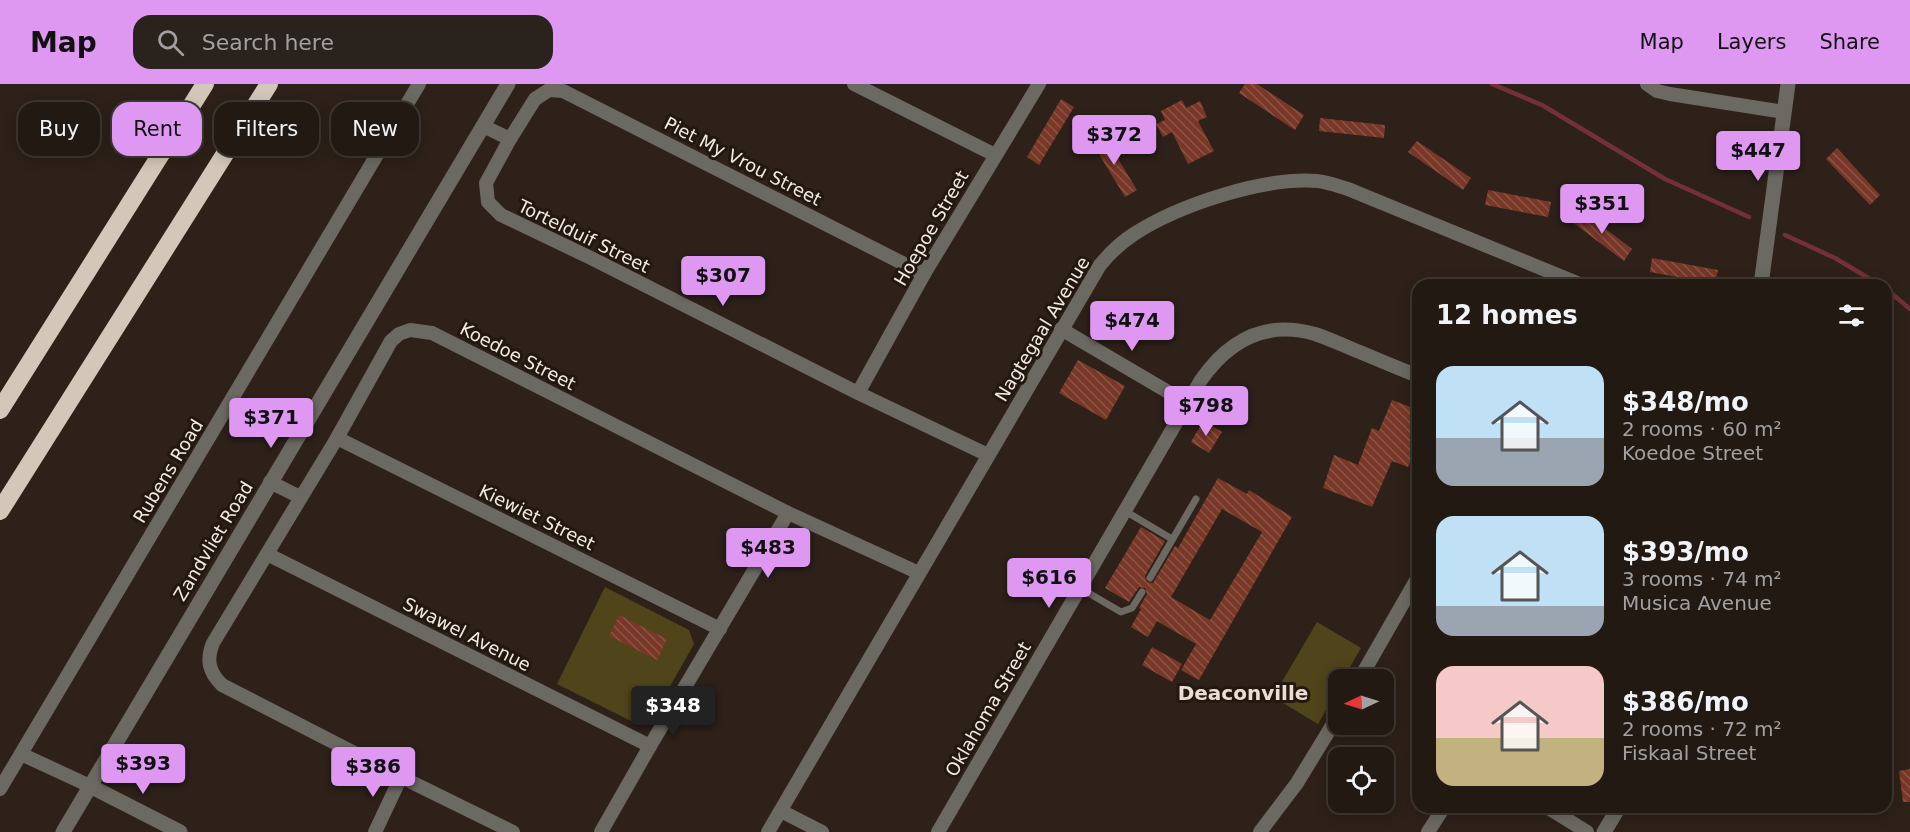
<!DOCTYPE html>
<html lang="en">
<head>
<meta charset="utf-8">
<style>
  :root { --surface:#221913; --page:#2a221c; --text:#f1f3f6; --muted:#a2a0a0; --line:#3f3833; --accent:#de98f2 }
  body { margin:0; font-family:"DejaVu Sans",sans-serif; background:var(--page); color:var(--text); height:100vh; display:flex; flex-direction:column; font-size:22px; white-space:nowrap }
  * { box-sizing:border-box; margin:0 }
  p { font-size:20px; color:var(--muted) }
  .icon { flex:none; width:33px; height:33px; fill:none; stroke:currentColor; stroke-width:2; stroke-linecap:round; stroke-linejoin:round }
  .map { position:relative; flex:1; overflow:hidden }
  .sheet { position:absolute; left:1412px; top:195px; width:480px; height:534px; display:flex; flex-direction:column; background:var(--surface); border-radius:18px; box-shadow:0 3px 15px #0003,0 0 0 2px var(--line) }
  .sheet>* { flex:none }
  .banner { position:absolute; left:18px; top:18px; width:570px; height:54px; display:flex; gap:12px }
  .needle { width:39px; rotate:266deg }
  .buttons { position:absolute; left:1328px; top:585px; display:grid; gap:12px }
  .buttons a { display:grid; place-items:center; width:66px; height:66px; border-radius:12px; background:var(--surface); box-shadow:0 3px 15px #0003,0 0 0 2px var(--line); font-size:30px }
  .price { position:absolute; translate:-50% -51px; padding:0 14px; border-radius:6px; background:var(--accent); color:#111; font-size:20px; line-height:39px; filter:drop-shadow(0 2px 3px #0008) }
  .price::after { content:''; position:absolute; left:50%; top:36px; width:18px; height:14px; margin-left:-9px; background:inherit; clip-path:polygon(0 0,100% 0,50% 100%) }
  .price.active { background:#222; color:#fff }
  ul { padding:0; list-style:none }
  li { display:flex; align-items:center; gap:18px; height:150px; padding:0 24px }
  li span { display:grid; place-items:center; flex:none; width:168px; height:120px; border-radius:18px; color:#555 }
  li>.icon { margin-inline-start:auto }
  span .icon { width:72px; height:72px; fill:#fffc; stroke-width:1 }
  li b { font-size:26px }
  h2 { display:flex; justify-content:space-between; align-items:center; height:72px; padding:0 24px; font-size:26px }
  .chip { padding:0 21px; border-radius:18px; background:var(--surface); box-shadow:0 3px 15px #0003,0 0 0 2px var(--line); font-size:21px; line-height:54px }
  .chip.active { background:var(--accent); color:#111 }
  header { display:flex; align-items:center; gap:36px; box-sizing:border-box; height:84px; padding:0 30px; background:var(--accent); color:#111 }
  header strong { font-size:28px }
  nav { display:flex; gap:33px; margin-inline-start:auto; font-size:21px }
  .search { width:420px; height:54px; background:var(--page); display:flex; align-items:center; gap:15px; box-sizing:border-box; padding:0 21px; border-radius:18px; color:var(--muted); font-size:22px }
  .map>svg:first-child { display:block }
</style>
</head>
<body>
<header>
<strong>Map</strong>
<div class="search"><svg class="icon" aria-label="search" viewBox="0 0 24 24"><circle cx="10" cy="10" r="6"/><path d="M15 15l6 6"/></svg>Search here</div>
<nav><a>Map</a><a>Layers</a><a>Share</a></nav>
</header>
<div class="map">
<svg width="1910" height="748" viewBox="0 0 1910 748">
  <defs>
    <pattern id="building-back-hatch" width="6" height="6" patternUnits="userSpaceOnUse" patternTransform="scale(1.5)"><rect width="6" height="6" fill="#783727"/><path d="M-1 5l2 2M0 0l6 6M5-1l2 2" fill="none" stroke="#8c5446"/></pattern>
  </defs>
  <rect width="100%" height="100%" fill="#2d2119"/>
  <g fill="#50441b">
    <path d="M605 503 689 546 694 560 652 634 635 639 557 600Z"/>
    <path d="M1317 538 1361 564 1343 595 1338 596V605L1318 640 1273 613Z"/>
  </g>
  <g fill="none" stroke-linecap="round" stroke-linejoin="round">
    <g stroke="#743038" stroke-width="4.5">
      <path d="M1492 0 1542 21 1665 95 1749 133"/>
      <path d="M1785 151 1835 174 1880 201"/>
      <path d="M1886 205 1910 225"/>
    </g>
  </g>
  <g fill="url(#building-back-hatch)" fill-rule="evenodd">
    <path d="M1245 0H1257L1304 31 1295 46 1239 9Z"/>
    <path d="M1061 15 1074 23 1039 81 1027 73Z"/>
    <path d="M1182 16 1186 24 1200 17 1207 33 1198 37 1214 67 1188 80 1172 48 1163 53 1156 40 1165 36 1161 27Z"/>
    <path d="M1320 34 1385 41 1384 54 1319 47Z"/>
    <path d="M1103 50 1137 106 1125 113 1091 57Z"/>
    <path d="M1417 57 1471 94 1463 106 1408 68Z"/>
    <path d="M1837 64 1880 111 1870 121 1826 75Z"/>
    <path d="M1488 106 1551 118 1548 133 1485 121Z"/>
    <path d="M1581 126 1632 165 1624 177 1572 138Z"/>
    <path d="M1652 174 1718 186 1715 200 1650 188Z"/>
    <path d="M1078 276 1125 302 1106 336 1059 309Z"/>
    <path d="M1392 316 1418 326V340L1410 358 1417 361 1408 383 1392 377 1372 423 1323 404 1334 371 1358 381 1372 344 1379 347Z"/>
    <path d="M1203 337 1222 348 1209 369 1191 358Z"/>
    <path d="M1218 394 1247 410 1249 406 1292 433 1199 596 1181 586 1196 560 1157 537 1148 553 1131 543 1141 525 1139 524 1147 510 1145 504 1139 503 1129 518 1105 504 1141 443 1165 457 1145 492 1147 498 1153 499 1175 462 1178 464ZM1222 425 1262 448 1210 536 1171 513Z"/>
    <path d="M619 531 667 555 657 576 609 552Z"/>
    <path d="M1152 563 1182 580 1172 598 1142 581Z"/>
    <path d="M1910 685V718H1903L1899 687Z"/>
  </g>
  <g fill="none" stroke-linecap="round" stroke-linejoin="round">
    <g stroke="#6c6862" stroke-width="7">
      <path d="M1125 427 1172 455"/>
      <path d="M1150 494 1196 415"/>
      <path d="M1080 504 1121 528 1132 524 1142 508"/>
    </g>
    <g stroke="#6c6862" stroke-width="14">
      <path d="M854 0 995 71"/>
      <path d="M1647 0 1657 7 1670 10 1784 28"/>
      <path d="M483 42 510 55"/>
      <path d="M924 190 563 7 549 6 535 15 510 55 486 99 488 118 501 131 591 174 858 309 988 371"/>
      <path d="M1061 245 1187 319"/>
      <path d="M858 309 924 190 1039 0"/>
      <path d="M337 354 720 545"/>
      <path d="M270 398 300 413"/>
      <path d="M267 470 650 662"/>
      <path d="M1359 596 1418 493"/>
      <path d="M21 670 90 702"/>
      <path d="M0 705 419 0"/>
      <path d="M1547 723 1587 748"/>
      <path d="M781 727 822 748"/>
      <path d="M375 748 401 693"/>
      <path d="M513 748 401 693 222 601C209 588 206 576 213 559L337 354 391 257 399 250 410 246 432 249 788 429 919 489"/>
      <path d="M601 748 650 662 788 429"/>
      <path d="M768 748 1100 181C1110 169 1120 159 1134 150 1179 121 1263 93 1317 97 1328 98 1338 102 1348 105L1582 201"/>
      <path d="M938 748 1201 296C1229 256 1266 236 1315 250 1327 254 1338 259 1350 264 1372 273 1395 283 1418 292"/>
      <path d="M1260 748 1297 699 1338 632"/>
      <path d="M1428 748 1444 723"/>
    </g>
    <g stroke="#6c6862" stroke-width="15">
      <path d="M1761 201 1788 0"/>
      <path d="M90 702 180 748"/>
      <path d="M63 748 508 0"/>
      <path d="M1604 748 1619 723"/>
    </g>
    <g stroke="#d2c7b8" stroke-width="18">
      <path d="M0 326 205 0"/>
      <path d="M0 427 269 0"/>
    </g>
  </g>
  <g text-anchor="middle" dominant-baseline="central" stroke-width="6" stroke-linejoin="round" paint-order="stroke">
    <g font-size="18" fill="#f1e9e3" stroke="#231810">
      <text transform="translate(743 77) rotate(27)">Piet My Vrou Street</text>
      <text transform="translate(931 144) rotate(-60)">Hoepoe Street</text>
      <text transform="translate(584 152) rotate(26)">Tortelduif Street</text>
      <text transform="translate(1042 245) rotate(-59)">Nagtegaal Avenue</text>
      <text transform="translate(518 272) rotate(27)">Koedoe Street</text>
      <text transform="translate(168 387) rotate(-59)">Rubens Road</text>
      <text transform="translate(537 433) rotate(26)">Kiewiet Street</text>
      <text transform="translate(213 457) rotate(-59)">Zandvliet Road</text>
      <text transform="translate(467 550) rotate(27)">Swawel Avenue</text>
      <text transform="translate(988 625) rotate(-60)">Oklahoma Street</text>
    </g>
    <g font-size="20" font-weight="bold" fill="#eddcd1" stroke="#231810">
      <text x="1243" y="609">Deaconville</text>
    </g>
  </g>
</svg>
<div class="buttons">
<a><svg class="needle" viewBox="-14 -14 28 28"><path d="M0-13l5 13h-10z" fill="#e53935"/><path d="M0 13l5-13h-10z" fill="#a2a0a0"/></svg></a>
<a><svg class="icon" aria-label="locate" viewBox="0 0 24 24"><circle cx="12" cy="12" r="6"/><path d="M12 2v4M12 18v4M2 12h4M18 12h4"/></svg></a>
</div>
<b class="price" style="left:1114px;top:82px">$372</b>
<b class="price" style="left:1758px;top:98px">$447</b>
<b class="price" style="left:1602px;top:151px">$351</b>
<b class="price" style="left:723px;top:223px">$307</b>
<b class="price" style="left:1132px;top:268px">$474</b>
<b class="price" style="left:1206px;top:353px">$798</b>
<b class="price" style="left:271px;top:365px">$371</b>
<b class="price" style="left:768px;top:495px">$483</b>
<b class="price" style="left:1049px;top:525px">$616</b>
<b class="price active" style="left:673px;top:653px">$348</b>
<b class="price" style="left:143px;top:711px">$393</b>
<b class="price" style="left:373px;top:714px">$386</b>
<div class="banner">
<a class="chip">Buy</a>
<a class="chip active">Rent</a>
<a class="chip">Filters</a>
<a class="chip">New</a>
</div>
<section class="sheet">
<h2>12 homes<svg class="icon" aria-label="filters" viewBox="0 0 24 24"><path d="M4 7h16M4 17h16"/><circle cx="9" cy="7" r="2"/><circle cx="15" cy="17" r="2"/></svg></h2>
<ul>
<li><span style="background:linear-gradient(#bfe0f5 60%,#9aa5b1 0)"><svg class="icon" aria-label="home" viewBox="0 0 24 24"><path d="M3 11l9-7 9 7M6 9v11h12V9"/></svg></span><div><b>$348/mo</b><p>2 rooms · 60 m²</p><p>Koedoe Street</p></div></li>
<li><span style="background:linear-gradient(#bfe0f5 75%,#9aa5b1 0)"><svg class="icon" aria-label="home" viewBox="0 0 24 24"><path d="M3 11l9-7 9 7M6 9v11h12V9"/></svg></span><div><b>$393/mo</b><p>3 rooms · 74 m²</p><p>Musica Avenue</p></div></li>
<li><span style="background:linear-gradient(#f6c9c9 60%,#c2b280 0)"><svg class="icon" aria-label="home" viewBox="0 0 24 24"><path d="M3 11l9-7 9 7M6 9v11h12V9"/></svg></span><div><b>$386/mo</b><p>2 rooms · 72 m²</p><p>Fiskaal Street</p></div></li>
</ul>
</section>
</div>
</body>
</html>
